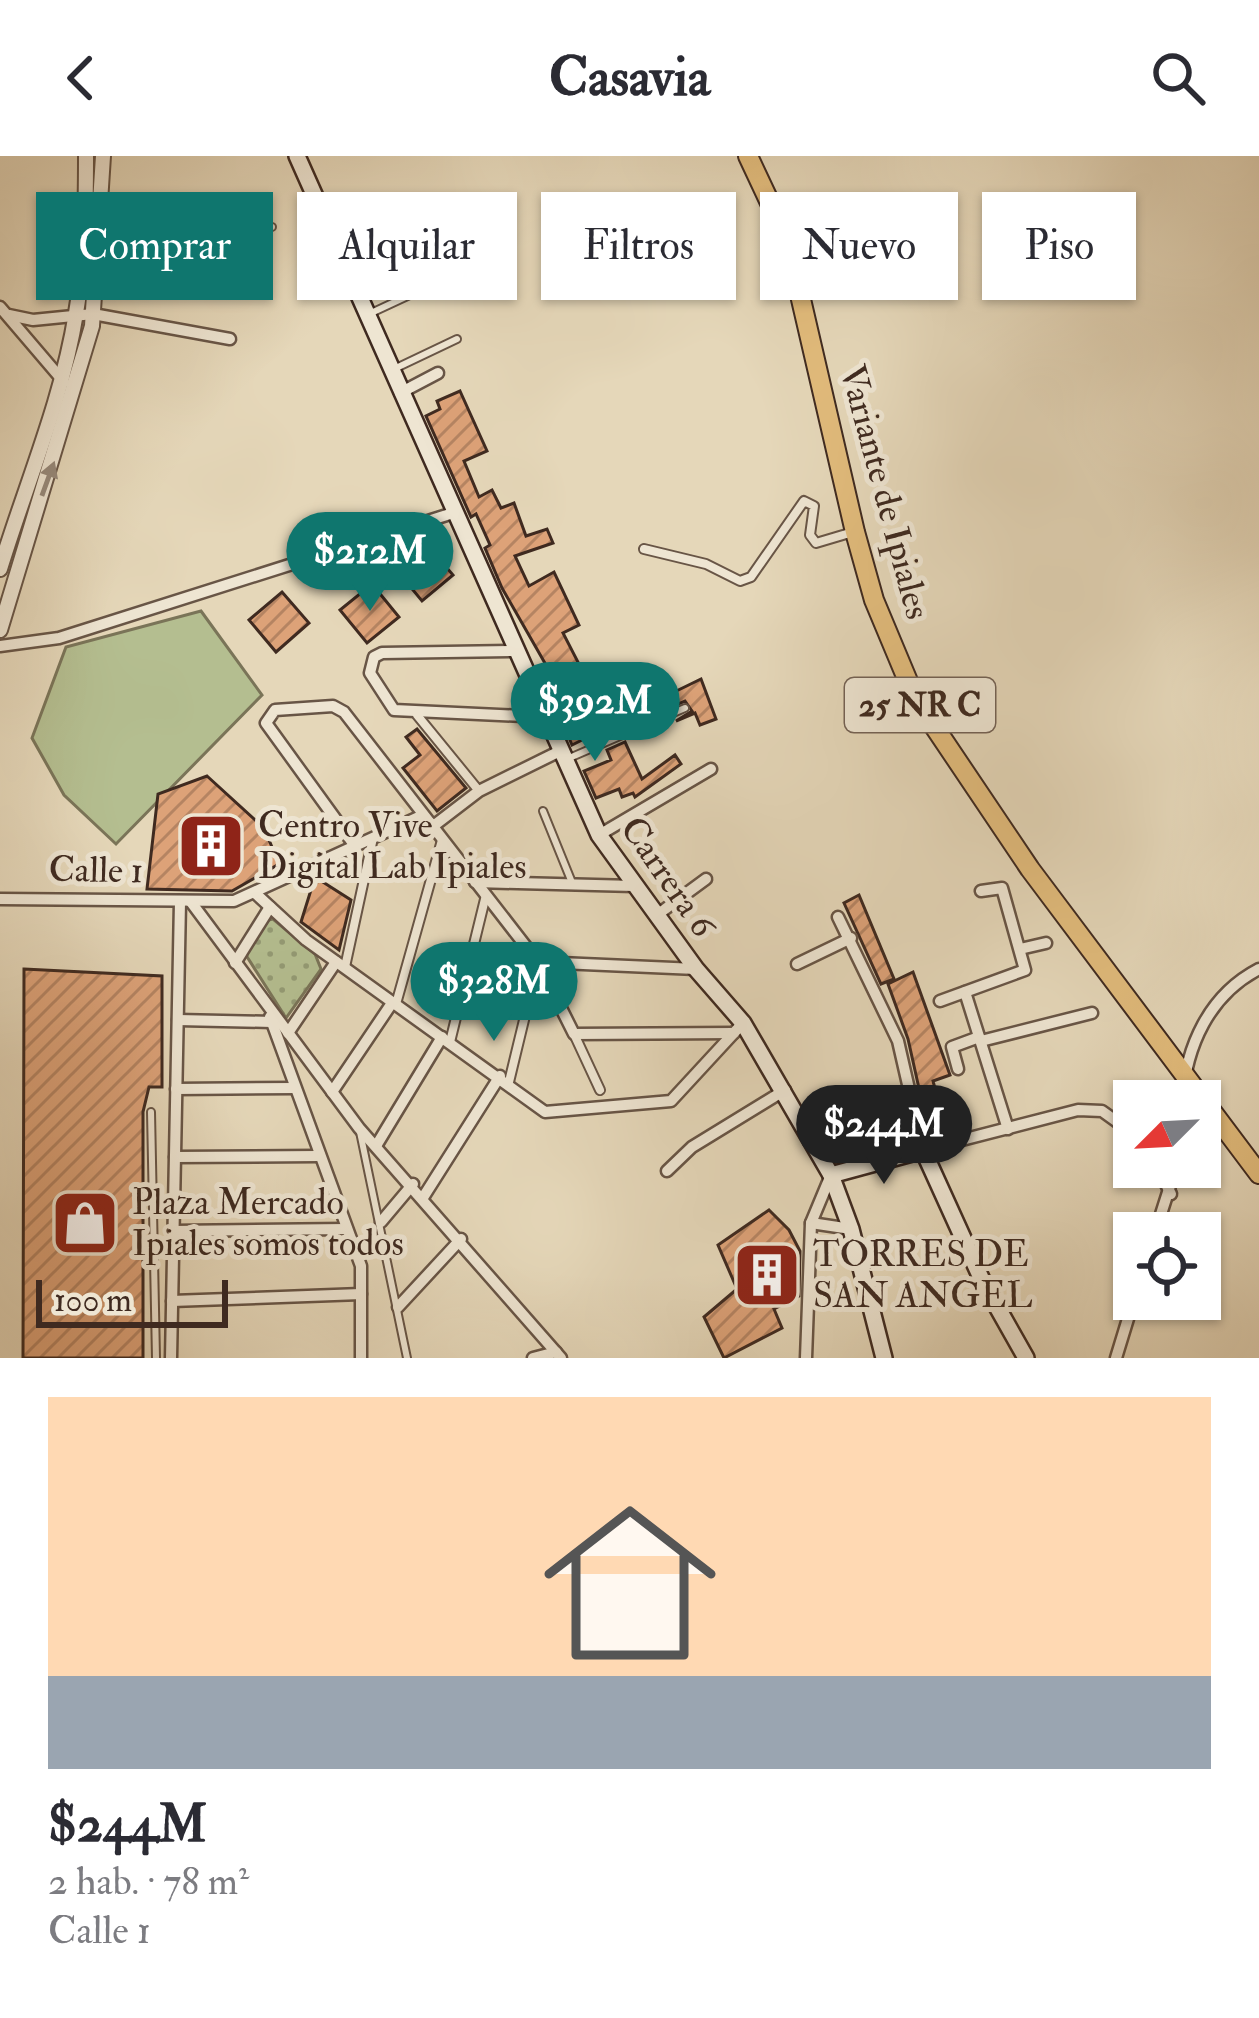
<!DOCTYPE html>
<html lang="es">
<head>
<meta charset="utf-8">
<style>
  :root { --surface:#fff; --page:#f7f7f7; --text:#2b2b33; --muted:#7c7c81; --accent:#0f766e }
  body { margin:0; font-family:"IM FELL Double Pica",serif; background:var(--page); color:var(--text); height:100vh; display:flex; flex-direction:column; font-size:45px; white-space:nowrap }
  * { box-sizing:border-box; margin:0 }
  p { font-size:39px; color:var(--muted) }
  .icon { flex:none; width:66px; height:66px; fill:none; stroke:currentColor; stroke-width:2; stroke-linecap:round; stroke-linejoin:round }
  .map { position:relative; height:1202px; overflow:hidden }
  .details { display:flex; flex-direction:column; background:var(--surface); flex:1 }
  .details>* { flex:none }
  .hud { position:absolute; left:36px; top:36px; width:1188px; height:108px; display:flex; gap:24px }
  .needle { width:78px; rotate:246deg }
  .buttons { position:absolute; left:1113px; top:924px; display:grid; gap:24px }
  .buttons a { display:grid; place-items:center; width:108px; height:108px; border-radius:0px; background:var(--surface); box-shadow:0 3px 9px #0004; font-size:60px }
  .scale { position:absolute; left:36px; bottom:30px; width:192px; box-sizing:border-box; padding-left:12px; border:6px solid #3f2a20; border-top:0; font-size:33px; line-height:42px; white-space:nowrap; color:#3f2a20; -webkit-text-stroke:9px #eee5d2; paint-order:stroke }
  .price { position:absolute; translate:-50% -102px; padding:0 27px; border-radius:42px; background:var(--accent); color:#fff; font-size:39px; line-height:78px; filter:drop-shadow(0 3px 6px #0008) }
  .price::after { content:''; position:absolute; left:50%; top:72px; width:36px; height:27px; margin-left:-18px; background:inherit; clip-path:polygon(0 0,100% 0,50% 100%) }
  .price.on { background:#222; color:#fff }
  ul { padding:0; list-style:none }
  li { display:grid; align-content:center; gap:24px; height:636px; padding:0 48px }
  li span { display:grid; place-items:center; height:372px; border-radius:0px; color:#555 }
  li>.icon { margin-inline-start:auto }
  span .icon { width:216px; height:216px; fill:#fffc; stroke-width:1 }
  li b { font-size:51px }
  .tag { padding:0 42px; border-radius:0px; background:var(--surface); box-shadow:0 3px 9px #0004; font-size:42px; line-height:108px }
  .tag.on { background:var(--accent); color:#fff }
  header { display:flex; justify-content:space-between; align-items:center; height:156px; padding:0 48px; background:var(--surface); font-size:54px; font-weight:800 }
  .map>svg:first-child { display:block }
</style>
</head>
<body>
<header><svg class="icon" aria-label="back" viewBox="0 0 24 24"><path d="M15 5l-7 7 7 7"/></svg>Casavia<svg class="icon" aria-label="search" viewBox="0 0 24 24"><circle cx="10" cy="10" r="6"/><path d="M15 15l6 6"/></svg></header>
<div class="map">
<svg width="1259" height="1202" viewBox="0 0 1259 1202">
  <defs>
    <pattern id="grass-dots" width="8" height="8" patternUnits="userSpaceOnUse" patternTransform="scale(3)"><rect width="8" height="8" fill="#b4be90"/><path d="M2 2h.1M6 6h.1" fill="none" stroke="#949b75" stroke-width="1.8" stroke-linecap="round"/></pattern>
    <pattern id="building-hatch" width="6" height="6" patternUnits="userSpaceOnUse" patternTransform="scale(3)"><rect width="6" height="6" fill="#dda278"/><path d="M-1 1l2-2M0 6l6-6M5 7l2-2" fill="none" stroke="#b58462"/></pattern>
  </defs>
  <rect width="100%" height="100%" fill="#e5d7b9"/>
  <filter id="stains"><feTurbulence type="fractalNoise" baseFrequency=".00167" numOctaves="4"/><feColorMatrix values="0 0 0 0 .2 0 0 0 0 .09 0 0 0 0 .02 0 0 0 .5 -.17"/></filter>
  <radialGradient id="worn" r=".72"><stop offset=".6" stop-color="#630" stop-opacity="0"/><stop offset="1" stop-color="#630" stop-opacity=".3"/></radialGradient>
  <path fill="url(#grass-dots)" stroke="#7a7458" stroke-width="3" d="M273 763 315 798 321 813 286 862 244 796 264 765Z"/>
  <path fill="#b4be90" stroke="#7a7458" stroke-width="3" d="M201 455 262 539 116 688 64 639 32 582 66 491Z"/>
  <g fill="url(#building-hatch)" stroke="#3f2a20" stroke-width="3">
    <path d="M460 235 487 295 464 305 479 341 492 334 501 352 514 347 526 380 547 373 553 387 515 400 529 430 554 416 579 469 563 477 580 510 568 516 577 535 602 524 620 559 602 568 588 542 571 550 582 584 572 589 546 526 554 523 502 432 485 392 490 389 476 358 471 361 426 260 440 253 437 245Z"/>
    <path d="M424 385 453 419 422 445 394 411Z"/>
    <path d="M372 428 399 461 367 487 340 454Z"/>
    <path d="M282 436 309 467 276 496 249 464Z"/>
    <path d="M701 523 716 563 700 569 695 557 676 565 692 555 685 545 621 572 617 564Z"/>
    <path d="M417 573 466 632 437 655 403 612 420 599 406 581Z"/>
    <path d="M625 586 642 623 675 599 681 608 635 641 633 637 622 641 619 633 596 642 584 615 611 604 607 594Z"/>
    <path d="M207 620 264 672 279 708 232 735 147 733 158 638Z"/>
    <path d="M315 721 351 744 339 794 301 766Z"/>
    <path d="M859 739 894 823 881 828 844 747Z"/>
    <path d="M24 813 162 820V931H149L143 956V1202H23Z"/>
    <path d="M913 816 950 919 933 925 947 978 930 982 908 883 888 828Z"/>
    <path d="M769 1054 789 1074 800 1095 799 1140 774 1153 782 1172 724 1202 704 1161 737 1133 718 1089Z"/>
  </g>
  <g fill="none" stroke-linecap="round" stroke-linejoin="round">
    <g stroke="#685546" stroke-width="10">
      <g id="service">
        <path d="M102 67 272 71"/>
        <path d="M369 158 442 124"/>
        <path d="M394 213 457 183"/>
        <path d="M567 603 685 552"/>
        <path d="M543 655 573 729"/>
        <path d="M151 956 156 1202"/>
        <path d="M360 976 407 1202"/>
      </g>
    </g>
    <g stroke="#685546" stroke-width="12">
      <g id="pedestrian">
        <path d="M644 393 706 408 740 425 751 421 804 345 814 350 810 379 816 387 853 376"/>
        <path d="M417 559 479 635"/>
        <path d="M345 811 373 682"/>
        <path d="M396 848 442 684"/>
        <path d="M574 878 600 934"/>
        <path d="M450 886 486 739"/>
        <path d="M509 926 538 806"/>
      </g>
    </g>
    <g stroke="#685546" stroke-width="15">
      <g id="minor">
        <path d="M0 151 64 226"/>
        <path d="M9 159 33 164 93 158 230 183"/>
        <path d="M400 237 438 217"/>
        <path d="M0 490 59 482 453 357"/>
        <path d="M515 495 382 497 374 501 370 517 394 554 544 561"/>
        <path d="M432 671 479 635 560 595"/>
        <path d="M599 679 711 613"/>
        <path d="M355 690 266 567 275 554 333 550 344 556 538 806 696 813"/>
        <path d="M475 726 634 730"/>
        <path d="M255 737 306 784 545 956 671 945 743 867"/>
        <path d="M0 743 234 745 423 659"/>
        <path d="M191 746 359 972 561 1202"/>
        <path d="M657 759 706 723"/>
        <path d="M838 761 898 885 923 994 1078 954 1102 955 1134 978"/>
        <path d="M1020 793 1046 787"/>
        <path d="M538 806 574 878 734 877"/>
        <path d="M235 807 270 751"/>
        <path d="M797 808 851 782"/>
        <path d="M965 836 1008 973"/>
        <path d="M940 845 1025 814 1002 732 981 735"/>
        <path d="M270 861 361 1110V1202"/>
        <path d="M178 864 272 866"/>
        <path d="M288 877 336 806"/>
        <path d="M981 885 1092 857"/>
        <path d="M958 913 952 891 979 881"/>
        <path d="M176 933 295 932"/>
        <path d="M332 936 392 847"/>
        <path d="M1182 945C1186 890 1209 839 1259 813"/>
        <path d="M376 990 442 881"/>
        <path d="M175 1001 318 1000"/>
        <path d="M1157 1011 1171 1038"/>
        <path d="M667 1015 692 991 785 934"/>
        <path d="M424 1040 500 920"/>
        <path d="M381 1066 413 1028"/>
        <path d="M811 1067 851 1073"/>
        <path d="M174 1075 347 1073"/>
        <path d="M1155 1077 1176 1011"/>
        <path d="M172 1145 361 1138"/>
        <path d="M398 1151 461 1083"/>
        <path d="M171 1202 180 746"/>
        <path d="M533 1202 556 1196"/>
        <path d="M806 1202 811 1067 831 1019"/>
        <path d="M1116 1202 1134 1143"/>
      </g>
    </g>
    <g stroke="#685546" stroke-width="18">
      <g id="tertiary">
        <path d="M0 413C26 328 62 245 76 157 85 105 86 53 86 0"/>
        <path d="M0 474 92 170 103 0"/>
      </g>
    </g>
    <g stroke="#3f2a20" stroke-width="20">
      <g id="secondary">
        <path d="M297 0 599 679 696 813 743 867 831 1019 851 1073 884 1202"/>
        <path d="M831 1019 923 994 982 1124 1026 1202"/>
      </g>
    </g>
    <g stroke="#3f2a20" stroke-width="22">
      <path id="trunk" d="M748 0 787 83 855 376 874 444 915 542 1030 713 1259 1018"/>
    </g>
    <use href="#service" stroke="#eee5d2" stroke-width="6"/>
    <use href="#pedestrian" stroke="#eee5d2" stroke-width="8"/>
    <use href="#minor" stroke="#eee5d2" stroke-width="10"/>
    <use href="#tertiary" stroke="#eee5d2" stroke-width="14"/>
    <use href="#secondary" stroke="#eee5d2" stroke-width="15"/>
    <use href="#trunk" stroke="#e2bc7c" stroke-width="18"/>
  </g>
  <defs><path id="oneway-solid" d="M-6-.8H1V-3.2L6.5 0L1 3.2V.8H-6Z" transform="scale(3)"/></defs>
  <use fill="#968879" href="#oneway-solid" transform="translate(48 323) rotate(-70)"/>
  <defs>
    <g id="building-square" transform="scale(3.45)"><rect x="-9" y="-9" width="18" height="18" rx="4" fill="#8f2418" stroke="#eee5d2"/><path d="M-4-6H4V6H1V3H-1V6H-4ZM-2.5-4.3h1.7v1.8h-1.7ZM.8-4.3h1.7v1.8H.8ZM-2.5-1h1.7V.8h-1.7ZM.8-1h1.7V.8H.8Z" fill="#fff"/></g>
    <g id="shop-square" transform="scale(3.45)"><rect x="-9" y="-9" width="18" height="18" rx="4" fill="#8f2418" stroke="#eee5d2"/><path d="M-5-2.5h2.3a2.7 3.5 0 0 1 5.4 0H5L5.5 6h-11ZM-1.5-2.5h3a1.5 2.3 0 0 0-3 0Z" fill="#fff"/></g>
  </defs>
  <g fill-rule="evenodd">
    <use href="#building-square" x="211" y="690"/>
    <use href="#shop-square" x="85" y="1067"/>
    <use href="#building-square" x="767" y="1119"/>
  </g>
  <g text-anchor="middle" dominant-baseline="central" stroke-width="10" stroke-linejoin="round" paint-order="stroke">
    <rect fill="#eee5d2" stroke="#746255" stroke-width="3" x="845" y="522" width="150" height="54" rx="9"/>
    <g font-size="33" font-weight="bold" fill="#3f2a20">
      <text x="920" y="549">25 NR C</text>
    </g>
    <g font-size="36" fill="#3f2a20" stroke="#eee5d2">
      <text transform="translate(885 336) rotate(75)">Variante de Ipiales</text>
      <text transform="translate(96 714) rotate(1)">Calle 1</text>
      <text transform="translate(668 721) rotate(55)">Carrera 6</text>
    </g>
    <g font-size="36" fill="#3f2a20" stroke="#eee5d2" text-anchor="start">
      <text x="258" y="669">Centro Vive<tspan x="258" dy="41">Digital Lab Ipiales</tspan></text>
      <text x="132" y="1046">Plaza Mercado<tspan x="132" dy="41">Ipiales somos todos</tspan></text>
      <text x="813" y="1098">TORRES DE<tspan x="813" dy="41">SAN ANGEL</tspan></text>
    </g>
  </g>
  <rect width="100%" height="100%" filter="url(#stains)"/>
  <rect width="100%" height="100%" fill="url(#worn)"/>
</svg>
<div class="buttons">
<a><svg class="needle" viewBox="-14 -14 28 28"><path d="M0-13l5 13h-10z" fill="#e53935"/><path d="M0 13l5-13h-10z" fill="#7c7c81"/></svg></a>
<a><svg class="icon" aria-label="locate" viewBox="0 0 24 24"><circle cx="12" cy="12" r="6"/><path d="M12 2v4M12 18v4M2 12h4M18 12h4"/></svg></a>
</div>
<div class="scale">100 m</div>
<b class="price" style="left:370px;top:458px">$212M</b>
<b class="price" style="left:595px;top:608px">$392M</b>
<b class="price" style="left:494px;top:888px">$328M</b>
<b class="price on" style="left:884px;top:1031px">$244M</b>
<div class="hud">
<a class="tag on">Comprar</a>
<a class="tag">Alquilar</a>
<a class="tag">Filtros</a>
<a class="tag">Nuevo</a>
<a class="tag">Piso</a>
</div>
</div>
<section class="details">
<ul>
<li><span style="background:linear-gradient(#ffd9b3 75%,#9aa5b1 0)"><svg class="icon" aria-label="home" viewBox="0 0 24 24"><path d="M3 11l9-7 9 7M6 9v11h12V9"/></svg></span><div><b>$244M</b><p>2 hab. · 78 m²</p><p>Calle 1</p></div></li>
</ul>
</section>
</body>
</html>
